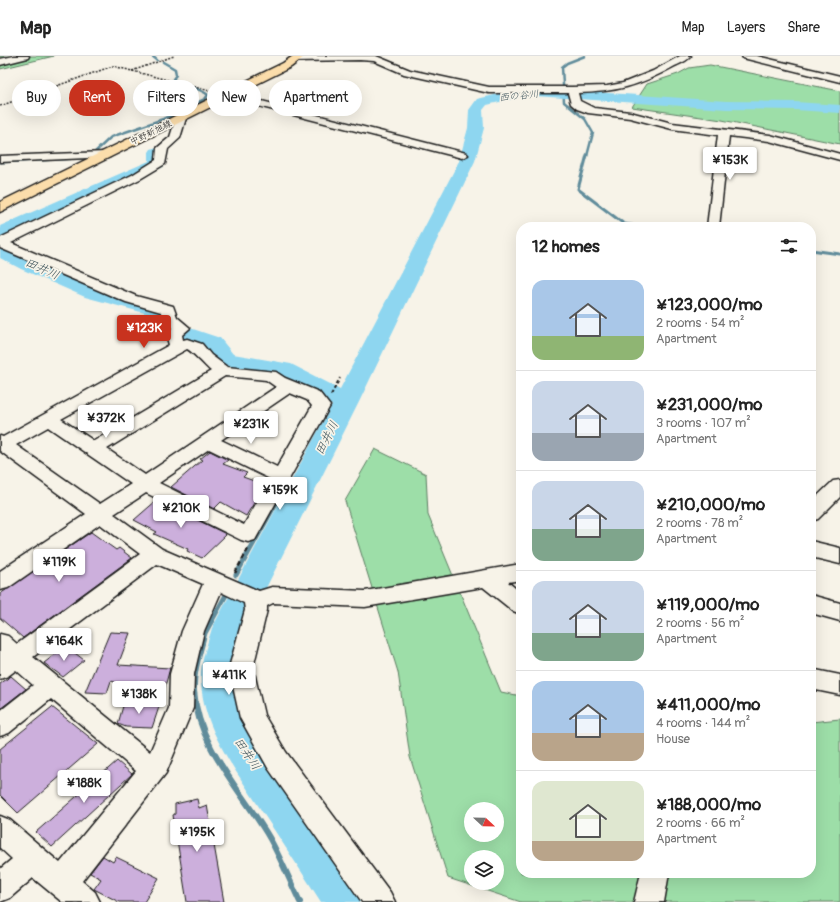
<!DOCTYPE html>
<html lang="en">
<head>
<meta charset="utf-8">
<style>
  :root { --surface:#fff; --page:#f6f6f6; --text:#222; --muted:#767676; --line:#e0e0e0; --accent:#c8321e }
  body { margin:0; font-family:Pangolin,"Klee One",sans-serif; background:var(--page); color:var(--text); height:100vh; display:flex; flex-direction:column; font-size:15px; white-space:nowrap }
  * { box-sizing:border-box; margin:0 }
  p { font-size:13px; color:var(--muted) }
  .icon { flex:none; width:22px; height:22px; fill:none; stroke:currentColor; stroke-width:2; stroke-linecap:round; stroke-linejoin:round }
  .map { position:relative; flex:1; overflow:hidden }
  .details { position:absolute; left:516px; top:166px; width:300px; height:656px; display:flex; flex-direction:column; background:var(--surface); border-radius:16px; box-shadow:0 4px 16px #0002 }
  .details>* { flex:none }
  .top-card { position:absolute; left:12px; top:24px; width:380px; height:36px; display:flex; gap:8px }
  .needle { width:26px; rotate:112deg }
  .tools { position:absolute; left:464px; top:746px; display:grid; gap:8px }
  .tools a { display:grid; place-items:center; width:40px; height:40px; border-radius:50%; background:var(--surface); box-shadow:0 4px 16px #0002; font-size:20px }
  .price { position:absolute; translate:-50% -34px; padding:0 9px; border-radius:4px; background:#fff; color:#222; font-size:13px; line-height:26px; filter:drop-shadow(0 1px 2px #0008) }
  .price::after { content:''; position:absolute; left:50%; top:24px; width:12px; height:9px; margin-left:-6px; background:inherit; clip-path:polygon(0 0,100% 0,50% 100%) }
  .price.selected { background:var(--accent); color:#fff }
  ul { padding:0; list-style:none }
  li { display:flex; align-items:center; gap:12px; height:100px; padding:0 16px }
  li+li { border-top:1px solid var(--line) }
  li span { display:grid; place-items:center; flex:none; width:112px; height:80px; border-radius:12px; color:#555 }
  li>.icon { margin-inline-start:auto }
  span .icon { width:48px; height:48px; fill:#fffc; stroke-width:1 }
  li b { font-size:17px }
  h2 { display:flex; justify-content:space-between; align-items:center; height:48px; padding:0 16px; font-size:17px }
  .tag { padding:0 14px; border-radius:18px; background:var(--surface); box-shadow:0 4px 16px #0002; font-size:14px; line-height:36px }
  .tag.selected { background:var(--accent); color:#fff }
  header { display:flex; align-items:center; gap:24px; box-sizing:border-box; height:56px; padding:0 20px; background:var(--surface); border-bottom:1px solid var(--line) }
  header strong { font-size:19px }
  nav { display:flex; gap:22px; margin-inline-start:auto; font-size:14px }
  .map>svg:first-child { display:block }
</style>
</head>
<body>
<header>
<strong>Map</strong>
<nav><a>Map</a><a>Layers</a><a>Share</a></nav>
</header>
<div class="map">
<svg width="840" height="846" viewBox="0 0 840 846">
  <rect width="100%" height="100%" fill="#f7f3e8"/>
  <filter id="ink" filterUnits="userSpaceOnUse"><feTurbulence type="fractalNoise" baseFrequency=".025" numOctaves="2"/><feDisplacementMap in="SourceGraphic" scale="8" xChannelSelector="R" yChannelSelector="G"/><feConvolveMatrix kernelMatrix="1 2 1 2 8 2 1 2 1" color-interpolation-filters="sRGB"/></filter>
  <g filter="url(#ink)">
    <g fill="#9ddea8" stroke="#5c7d62" fill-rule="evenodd">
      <path d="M0 0H54L0 13Z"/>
      <path d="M710 9 840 35V88L722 64 632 51 647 28 678 18 689 12Z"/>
      <path d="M375 393 426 418 428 459 501 636 521 640V817H811V666L840 663V846H521L448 822 410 701 398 616 345 445ZM471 753H497V779H471ZM471 801H497V827H471Z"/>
    </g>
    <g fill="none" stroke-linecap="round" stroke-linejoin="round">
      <g stroke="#608c9b" stroke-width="2.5">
        <path d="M152 0 157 4"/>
        <path d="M585 0 567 7 562 11 564 46 585 63 593 77 587 100"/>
        <path d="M89 100 93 98 111 81 163 63 205 43 208 39C201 32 183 30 173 23L176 19 175 13 163 6"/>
      </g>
      <g stroke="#608c9b" stroke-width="3">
        <path d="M587 99 578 133 624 168 643 171"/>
        <path d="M0 106 82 102 91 99"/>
        <path d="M811 194 840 198"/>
      </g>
      <path stroke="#608c9b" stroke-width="4" d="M326 354 334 340"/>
      <g stroke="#608c9b" stroke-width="5">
        <path d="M236 519 281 438"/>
        <path d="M202 588 205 577 226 539"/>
      </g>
      <path stroke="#608c9b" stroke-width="6" d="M202 587C198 603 193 619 194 635 198 692 243 736 270 783 281 803 290 825 300 846"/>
      <g fill="#8ed6f0" fill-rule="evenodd">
        <path d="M535 32 726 45 796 46 840 49V57L796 54 726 53 535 40 516 42 487 49 483 54 484 72 475 105 359 346 246 572 237 603 236 617 240 645 248 669 361 831 368 846H321C301 815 281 784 261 754 236 714 203 674 201 625 200 606 207 590 212 572L332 349 276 319 237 314 217 308 204 292 165 279 153 266 152 259 85 241 21 213 0 202V188L101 231 171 250 174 255 175 264 181 269 220 282 233 298 291 308 340 333 459 105 468 72 469 54 477 43 516 34Z"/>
        <path d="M157 91 163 93C166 98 167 105 163 111L0 183V170L149 105V96L151 93Z"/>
      </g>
    </g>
    <g fill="#ccafdc" stroke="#1c1c1c">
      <path d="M210 395 228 404 223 408 247 417 243 421 265 429 246 460 221 446 214 453 171 431 202 404 200 403Z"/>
      <path d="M157 444 224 477 226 479 202 502 187 495 188 493 154 478 157 476 134 464Z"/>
      <path d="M91 476 116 494 119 492 132 502 23 582 0 562V538Z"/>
      <path d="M110 576 130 577 118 609 170 612 163 638 111 625 107 637 85 636Z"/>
      <path d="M66 590 84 604 63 621 44 607Z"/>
      <path d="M11 620 26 633 0 653V628Z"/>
      <path d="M161 645 152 672 126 671 118 668 123 650Z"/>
      <path d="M52 651 98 688 18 757 0 739V693Z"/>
      <path d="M117 705 132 718 52 791 36 776Z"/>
      <path d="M197 743 199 752 207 749 224 846H187L173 759 175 758V748Z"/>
      <path d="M103 800 113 806 116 801 159 822 144 846H119L94 833 101 823 90 817Z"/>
    </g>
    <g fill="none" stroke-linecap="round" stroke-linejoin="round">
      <g stroke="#1c1c1c" stroke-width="3">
        <g id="minor">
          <path d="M14 0H29L28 2 0 9V3Z"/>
          <path d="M297 0H376L410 14 489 31H572L607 30 623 27 653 15 680 0H691C687 5 679 8 673 11 639 30 616 36 578 37L580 45 594 52 630 56 672 67 770 79 840 98V104L769 85 729 80 719 171H707L718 79 672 73 630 62 588 57 577 53 571 48 568 37H489L404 18 374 5 360 4 294 5 293 3Z"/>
          <path d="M742 0H757L840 20V26L743 2Z"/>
          <path d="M226 36 466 97 468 99 462 102 223 41 221 39Z"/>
          <path d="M181 59 186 62 180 82 168 93 165 108 140 123 11 187 136 240 173 250 177 261 190 272 182 279 183 284 187 283 202 288 211 299 227 311 276 316 285 322 319 336 330 350 255 484 248 486 241 484 146 437 114 458 162 493 259 535 272 531 365 535 521 508V524L508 526 521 537V558L513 555 483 531 365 551 273 547 267 550V554L253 612 264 659 286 696 390 836 395 846H362L268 712 240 662 229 612 245 554 244 547 221 536 204 575 194 618 193 652 166 717 82 825 95 836 100 846H62L33 822 10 842 0 846V813L12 803 0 792V760L10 764 60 807 136 715 51 643 9 677 0 680V655L33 629 16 614 8 620 0 623V578L8 580 17 588 140 498 100 468 8 532 0 534V515L86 458 0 395V380L3 381 169 289 166 278 172 272 162 263 161 256 126 246 0 192V182L132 119 156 104 157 92 170 81 176 62ZM187 293C192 295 205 310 211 315L94 385 61 363ZM225 320 266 324 276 331 145 419 107 393ZM290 337 307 344 312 350 277 411 221 384ZM48 371 131 428 100 448 16 389ZM209 393 270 423 244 469 159 427ZM157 508 203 528 182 575 170 618 169 652 150 696 33 601Z"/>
          <path d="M106 96 112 99 110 101 0 106V100Z"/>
          <path d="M840 424V441L818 463 811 465V446L833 425Z"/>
          <path d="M811 485 840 492V508L811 501Z"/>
          <path d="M811 539 840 547V565L811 557Z"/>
          <path d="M811 613 840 619V639L811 633Z"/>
          <path d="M641 817H669L664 846H634Z"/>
        </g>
      </g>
      <g stroke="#1c1c1c" stroke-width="3">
        <path id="major" d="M293 0H305L291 11 0 156V146L283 7Z"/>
      </g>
      <g stroke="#1c1c1c" stroke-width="1.5" stroke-dasharray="2 1.5" stroke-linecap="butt">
        <path d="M132 15 174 0"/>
        <path d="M0 50 113 10 210 35"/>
      </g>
      <path stroke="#1c1c1c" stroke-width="2" stroke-dasharray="3.5 2.5" stroke-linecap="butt" d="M331 339 340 322"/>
      <path stroke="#1c1c1c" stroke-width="2.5" stroke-dasharray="4.5 3" stroke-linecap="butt" d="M235 517 248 493"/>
      <use href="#minor" fill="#f7f3e8" fill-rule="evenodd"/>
      <use href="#major" fill="#fbddab" fill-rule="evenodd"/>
    </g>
  </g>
  <g text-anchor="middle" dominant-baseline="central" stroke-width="3.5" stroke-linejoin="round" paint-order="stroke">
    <g font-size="9" fill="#1c1c1c" stroke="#f7f3e8">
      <text transform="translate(151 77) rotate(-26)">中野新旭線</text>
    </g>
    <g font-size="10" font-style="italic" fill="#3e545c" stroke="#f7f3e8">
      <text transform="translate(519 40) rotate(-6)">西の谷川</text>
    </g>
    <g font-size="12" font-style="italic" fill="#3e545c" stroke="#f7f3e8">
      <text transform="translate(42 213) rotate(24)">田井川</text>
      <text transform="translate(327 382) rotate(-63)">田井川</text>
      <text transform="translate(247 698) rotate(56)">田井川</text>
    </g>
  </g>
</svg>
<div class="tools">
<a><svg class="needle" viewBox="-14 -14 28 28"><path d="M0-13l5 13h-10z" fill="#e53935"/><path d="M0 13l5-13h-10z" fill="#767676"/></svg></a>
<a><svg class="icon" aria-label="layers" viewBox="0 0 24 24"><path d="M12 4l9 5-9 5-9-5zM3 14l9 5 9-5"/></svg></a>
</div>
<b class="price" style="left:730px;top:125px">¥153K</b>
<b class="price selected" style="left:144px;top:293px">¥123K</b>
<b class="price" style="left:106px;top:383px">¥372K</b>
<b class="price" style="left:251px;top:389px">¥231K</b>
<b class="price" style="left:280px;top:455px">¥159K</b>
<b class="price" style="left:181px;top:473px">¥210K</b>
<b class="price" style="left:59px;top:527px">¥119K</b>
<b class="price" style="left:64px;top:606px">¥164K</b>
<b class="price" style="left:229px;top:640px">¥411K</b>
<b class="price" style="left:139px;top:659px">¥138K</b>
<b class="price" style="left:84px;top:748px">¥188K</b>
<b class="price" style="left:197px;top:797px">¥195K</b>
<div class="top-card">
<a class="tag">Buy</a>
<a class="tag selected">Rent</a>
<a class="tag">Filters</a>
<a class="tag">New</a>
<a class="tag">Apartment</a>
</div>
<section class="details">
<h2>12 homes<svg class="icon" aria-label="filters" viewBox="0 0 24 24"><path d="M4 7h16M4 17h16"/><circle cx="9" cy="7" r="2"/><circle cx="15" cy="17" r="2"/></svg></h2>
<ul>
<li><span style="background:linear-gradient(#a9c7e8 70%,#8fb573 0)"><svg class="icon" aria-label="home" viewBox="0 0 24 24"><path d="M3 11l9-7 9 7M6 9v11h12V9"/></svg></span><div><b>¥123,000/mo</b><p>2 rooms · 54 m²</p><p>Apartment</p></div></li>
<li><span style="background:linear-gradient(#c9d6e8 65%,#9aa5b1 0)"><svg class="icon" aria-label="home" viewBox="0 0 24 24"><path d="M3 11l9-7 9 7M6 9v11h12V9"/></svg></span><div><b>¥231,000/mo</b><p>3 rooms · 107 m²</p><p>Apartment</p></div></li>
<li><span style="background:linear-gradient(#c9d6e8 60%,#7fa58c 0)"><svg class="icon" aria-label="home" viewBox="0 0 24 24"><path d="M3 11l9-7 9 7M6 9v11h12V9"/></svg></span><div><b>¥210,000/mo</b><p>2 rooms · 78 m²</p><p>Apartment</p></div></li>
<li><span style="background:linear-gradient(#c9d6e8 65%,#7fa58c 0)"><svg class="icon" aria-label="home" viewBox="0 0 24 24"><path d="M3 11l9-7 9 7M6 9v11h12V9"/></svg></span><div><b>¥119,000/mo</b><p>2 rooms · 56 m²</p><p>Apartment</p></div></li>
<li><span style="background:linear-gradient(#a9c7e8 65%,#b9a48a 0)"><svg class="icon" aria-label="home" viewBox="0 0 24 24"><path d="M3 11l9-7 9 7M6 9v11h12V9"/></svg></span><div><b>¥411,000/mo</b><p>4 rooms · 144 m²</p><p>House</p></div></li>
<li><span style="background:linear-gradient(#dfe7d0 75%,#b9a48a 0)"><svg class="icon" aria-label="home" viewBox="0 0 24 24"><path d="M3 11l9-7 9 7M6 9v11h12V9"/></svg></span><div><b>¥188,000/mo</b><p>2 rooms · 66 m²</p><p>Apartment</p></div></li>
</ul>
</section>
</div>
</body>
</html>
